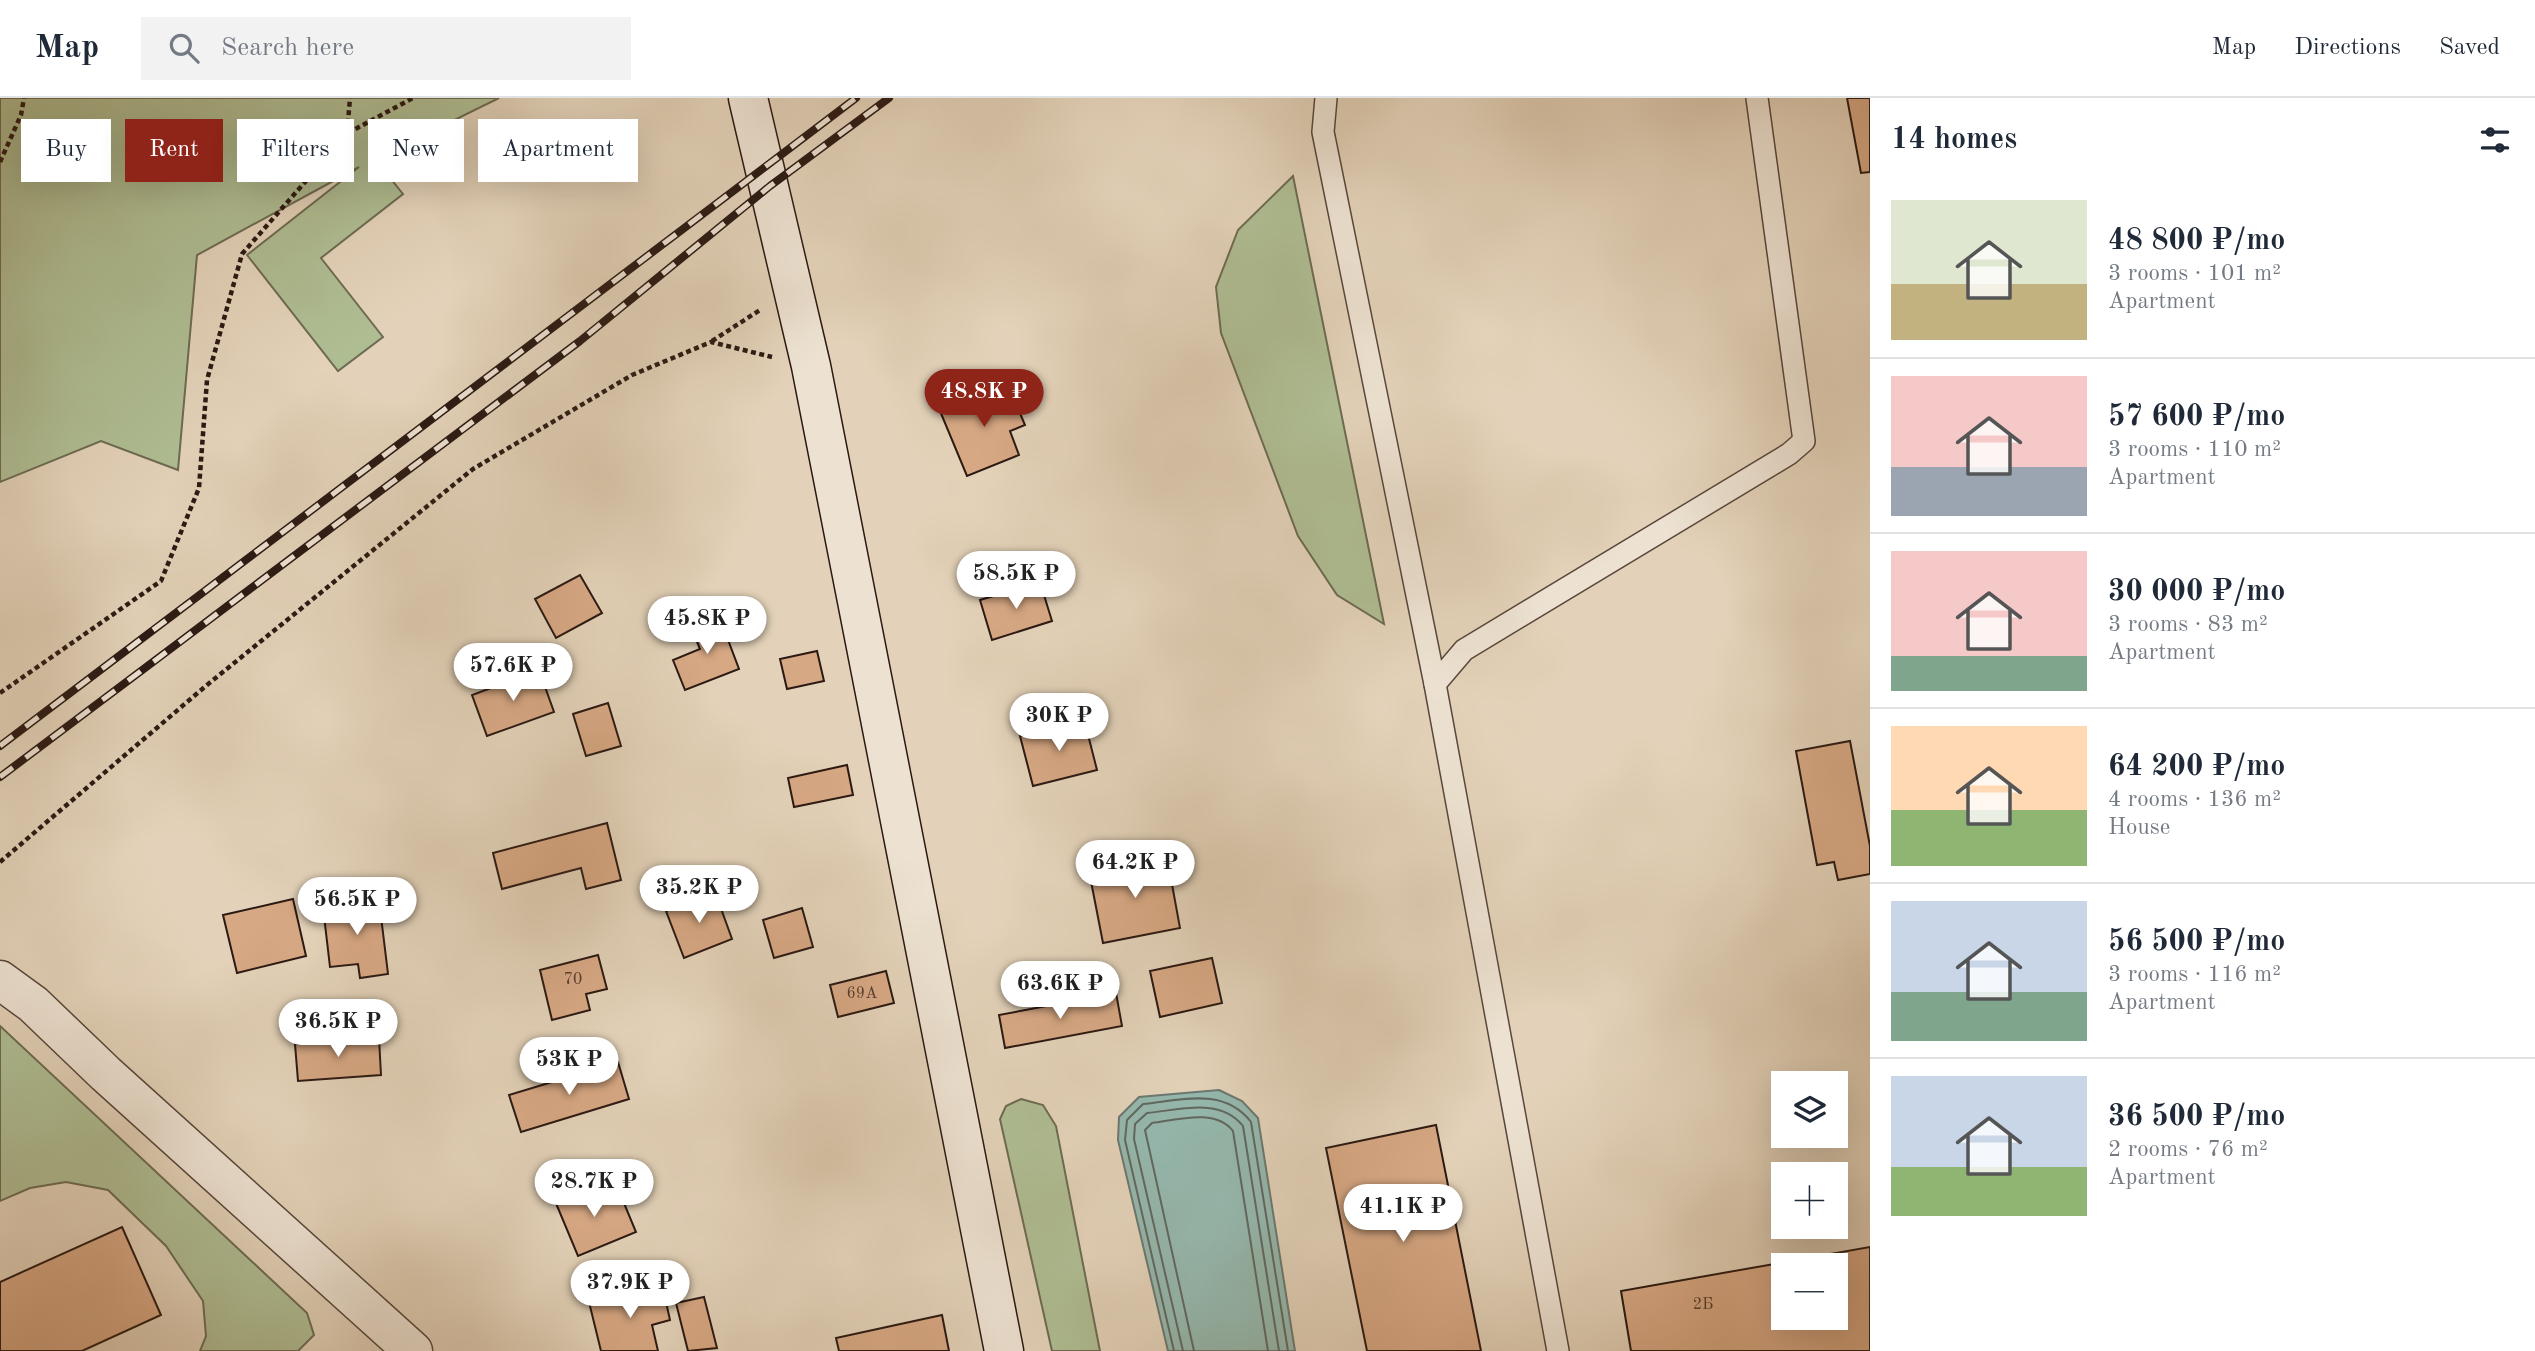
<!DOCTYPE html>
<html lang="en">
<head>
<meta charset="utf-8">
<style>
  :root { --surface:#fff; --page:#f2f2f3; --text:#1f2937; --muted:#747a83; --line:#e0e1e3; --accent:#8f2418 }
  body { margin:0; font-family:"Old Standard TT",serif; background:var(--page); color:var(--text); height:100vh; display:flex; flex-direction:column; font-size:26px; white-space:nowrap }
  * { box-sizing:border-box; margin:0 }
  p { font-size:23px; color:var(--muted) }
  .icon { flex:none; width:38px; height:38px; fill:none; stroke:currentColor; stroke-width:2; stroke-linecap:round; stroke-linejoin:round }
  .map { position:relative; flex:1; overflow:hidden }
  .drawer { display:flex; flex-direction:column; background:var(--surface); width:665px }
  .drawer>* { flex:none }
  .banner { position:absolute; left:21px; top:21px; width:665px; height:63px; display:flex; gap:14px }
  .tools { position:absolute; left:1771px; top:973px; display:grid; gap:14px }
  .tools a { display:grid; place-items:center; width:77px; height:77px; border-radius:0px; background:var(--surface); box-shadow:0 7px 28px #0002; font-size:35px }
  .price { position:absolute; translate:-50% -60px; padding:0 16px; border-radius:24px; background:#fff; color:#222; font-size:23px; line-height:46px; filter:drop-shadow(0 2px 4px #0008) }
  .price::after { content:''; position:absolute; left:50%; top:42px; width:21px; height:16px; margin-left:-10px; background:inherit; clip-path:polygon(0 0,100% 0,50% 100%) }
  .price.active { background:var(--accent); color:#fff }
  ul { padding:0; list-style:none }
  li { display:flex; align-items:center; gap:21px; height:175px; padding:0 21px }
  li+li { border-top:2px solid var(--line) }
  li span { display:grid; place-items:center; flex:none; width:196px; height:140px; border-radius:0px; color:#555 }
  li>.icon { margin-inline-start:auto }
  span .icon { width:84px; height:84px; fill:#fffc; stroke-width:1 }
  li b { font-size:30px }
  h2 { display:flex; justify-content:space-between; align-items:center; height:84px; padding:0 21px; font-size:30px }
  .tag { padding:0 24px; border-radius:0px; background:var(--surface); box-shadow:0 7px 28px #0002; font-size:24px; line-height:63px }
  .tag.active { background:var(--accent); color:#fff }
  header { display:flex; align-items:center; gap:42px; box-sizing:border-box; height:98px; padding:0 35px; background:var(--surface); border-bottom:2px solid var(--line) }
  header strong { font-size:33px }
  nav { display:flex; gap:38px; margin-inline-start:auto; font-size:24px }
  .search { width:490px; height:63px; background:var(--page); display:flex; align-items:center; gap:18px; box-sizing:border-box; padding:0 24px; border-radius:0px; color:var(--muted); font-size:26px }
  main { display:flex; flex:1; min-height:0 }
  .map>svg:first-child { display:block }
</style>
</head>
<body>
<header>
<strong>Map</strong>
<div class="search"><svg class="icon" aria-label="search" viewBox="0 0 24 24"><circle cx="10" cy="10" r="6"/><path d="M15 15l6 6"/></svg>Search here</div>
<nav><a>Map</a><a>Directions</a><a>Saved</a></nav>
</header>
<main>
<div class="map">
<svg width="1870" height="1253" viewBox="0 0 1870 1253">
  <rect width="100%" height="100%" fill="#e3d2b9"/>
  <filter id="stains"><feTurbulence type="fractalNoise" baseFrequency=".00286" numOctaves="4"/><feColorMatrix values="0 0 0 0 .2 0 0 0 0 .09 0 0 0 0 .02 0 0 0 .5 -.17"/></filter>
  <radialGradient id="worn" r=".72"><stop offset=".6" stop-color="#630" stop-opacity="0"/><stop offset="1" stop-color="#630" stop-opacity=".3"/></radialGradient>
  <g fill="#afbd93" stroke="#6d6b53" stroke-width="2">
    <path d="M0 0H499L375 61 403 96 321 160 383 239 338 273 247 157 359 69 197 157 178 372 101 343 0 384Z"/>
    <path d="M1293 78 1384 526 1337 497 1298 438 1221 235 1216 189 1238 132Z"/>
    <path d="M0 928 307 1215 314 1237 298 1253H200L206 1238 203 1203 166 1148 108 1092 66 1084 30 1090 0 1103Z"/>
    <path d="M1021 1001 1043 1007 1056 1028 1100 1253H1052L1000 1021 1006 1008Z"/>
  </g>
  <path fill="#95b8ae" stroke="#6b7870" stroke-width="2" d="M1219 992 1242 1003 1258 1020 1295 1253H1168L1118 1042 1119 1019 1139 999Z"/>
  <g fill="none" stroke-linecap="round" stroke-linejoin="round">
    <g stroke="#606860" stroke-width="2">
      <path d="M1174 1253 1125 1042 1127 1022 1143 1006C1182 1002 1224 989 1251 1024L1288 1253"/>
      <path d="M1183 1253 1134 1041 1135 1026 1147 1015C1180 1012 1220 999 1243 1028L1279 1253"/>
      <path d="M1194 1253 1145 1032 1152 1025C1177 1022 1215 1010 1233 1033L1268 1253"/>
    </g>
  </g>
  <g fill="#d7a884" stroke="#2b1913" stroke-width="2" fill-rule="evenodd">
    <path d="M1847 0H1870V74L1861 75Z"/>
    <path d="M1007 285 1025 327 1010 333 1019 357 967 378 940 313Z"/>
    <path d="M580 477 602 515 556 540 535 501Z"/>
    <path d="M1040 484 1052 523 992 542 980 502Z"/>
    <path d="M719 518 739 571 685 592 673 562 700 551 691 529Z"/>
    <path d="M817 553 824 583 787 591 780 561Z"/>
    <path d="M539 572 554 614 487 638 472 597Z"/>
    <path d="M608 605 621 648 586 658 573 616Z"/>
    <path d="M1084 621 1097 672 1033 688 1020 638Z"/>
    <path d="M1850 643 1870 748V776L1838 782 1834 764 1817 767 1796 653Z"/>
    <path d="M847 667 853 697 794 709 788 680Z"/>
    <path d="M607 725 621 782 586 791 581 770 502 791 493 755Z"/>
    <path d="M1167 759 1180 830 1103 845 1089 773Z"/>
    <path d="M715 794 732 841 684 860 666 813Z"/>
    <path d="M293 801 306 858 237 875 223 817Z"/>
    <path d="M379 802 388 876 360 880 358 866 330 869 323 809Z"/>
    <path d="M802 810 813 849 774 860 763 822Z"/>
    <path d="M598 857 607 891 586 896 590 912 552 922 540 872Z"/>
    <path d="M1212 860 1222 905 1160 919 1150 873Z"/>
    <path d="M886 873 894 905 838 919 830 887Z"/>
    <path d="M1116 895 1122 928 1005 950 999 917Z"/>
    <path d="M379 940 381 977 298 983 295 946Z"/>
    <path d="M618 964 629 1001 521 1034 509 997Z"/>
    <path d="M1436 1027 1481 1253H1367L1326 1050Z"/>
    <path d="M594 1086 601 1101 619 1093 636 1134 578 1158 555 1103Z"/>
    <path d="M122 1129 161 1217 82 1253H0V1184Z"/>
    <path d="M1870 1149V1253H1631L1621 1193ZM1783 1167H1836V1220H1783Z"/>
    <path d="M662 1186 670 1222 652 1227 658 1253H601L589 1204Z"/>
    <path d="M704 1199 717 1250 688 1253 676 1205Z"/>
    <path d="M942 1217 949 1253H839L836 1240Z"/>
  </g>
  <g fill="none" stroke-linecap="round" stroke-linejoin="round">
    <g stroke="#59473c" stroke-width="24">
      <g id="service">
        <path d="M1326 0 1323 34 1435 586 1558 1253"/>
        <path d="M1435 586 1464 552 1789 356 1804 343 1757 0"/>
      </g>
    </g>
    <g stroke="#59473c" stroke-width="41">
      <path id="minor" d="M0 882 33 906 106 976 413 1253"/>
    </g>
    <g stroke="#2b1913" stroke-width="41">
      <path id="secondary" d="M748 0 811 268 1004 1253"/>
    </g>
    <g stroke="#2b1913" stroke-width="4.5" stroke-dasharray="5 3.5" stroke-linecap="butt">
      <path d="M348 35 413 0"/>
      <path d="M0 64 21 17 24 0"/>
      <path d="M712 243 760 212"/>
      <path d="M0 595 161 483 199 390 207 282 242 156 347 36 350 0"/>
      <path d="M0 764 207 587 473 371 632 277 711 244 772 259"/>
    </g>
    <use href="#service" stroke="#ede2d2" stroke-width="21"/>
    <use href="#minor" stroke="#ede2d2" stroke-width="38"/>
    <use href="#secondary" stroke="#ede2d2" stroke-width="38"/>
    <g stroke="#2b1913" stroke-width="8">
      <g id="rail">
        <path d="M0 648 856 0"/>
        <path d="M0 679 580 243 770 88 889 0"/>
      </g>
    </g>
    <use href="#rail" stroke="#ede2d2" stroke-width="5" stroke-dasharray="16" stroke-linecap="butt"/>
  </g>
  <g text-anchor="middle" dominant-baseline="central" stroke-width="6" stroke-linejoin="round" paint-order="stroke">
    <g font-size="16" fill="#563d2f">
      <text x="573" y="882">70</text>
      <text x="862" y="896">69А</text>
      <text x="1703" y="1207">2Б</text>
    </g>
  </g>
  <rect width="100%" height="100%" filter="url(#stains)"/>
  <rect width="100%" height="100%" fill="url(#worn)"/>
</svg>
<div class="tools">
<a><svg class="icon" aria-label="layers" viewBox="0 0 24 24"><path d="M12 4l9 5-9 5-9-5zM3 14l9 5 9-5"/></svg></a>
<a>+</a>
<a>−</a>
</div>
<b class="price active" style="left:984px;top:331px">48.8K ₽</b>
<b class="price" style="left:1016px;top:513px">58.5K ₽</b>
<b class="price" style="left:707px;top:558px">45.8K ₽</b>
<b class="price" style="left:513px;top:605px">57.6K ₽</b>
<b class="price" style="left:1059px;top:655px">30K ₽</b>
<b class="price" style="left:1135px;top:802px">64.2K ₽</b>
<b class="price" style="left:699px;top:827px">35.2K ₽</b>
<b class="price" style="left:357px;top:839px">56.5K ₽</b>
<b class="price" style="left:1060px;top:923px">63.6K ₽</b>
<b class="price" style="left:338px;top:961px">36.5K ₽</b>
<b class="price" style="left:569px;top:999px">53K ₽</b>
<b class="price" style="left:594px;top:1121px">28.7K ₽</b>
<b class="price" style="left:1403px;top:1146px">41.1K ₽</b>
<b class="price" style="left:630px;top:1222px">37.9K ₽</b>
<div class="banner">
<a class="tag">Buy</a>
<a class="tag active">Rent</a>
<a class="tag">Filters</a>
<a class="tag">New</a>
<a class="tag">Apartment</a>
</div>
</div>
<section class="drawer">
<h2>14 homes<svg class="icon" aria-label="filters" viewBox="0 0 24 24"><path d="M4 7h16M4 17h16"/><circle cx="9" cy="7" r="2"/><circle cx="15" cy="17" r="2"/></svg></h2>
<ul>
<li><span style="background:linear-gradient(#dfe7d0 60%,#c2b280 0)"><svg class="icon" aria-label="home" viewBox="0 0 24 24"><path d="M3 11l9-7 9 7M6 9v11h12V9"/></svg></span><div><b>48 800 ₽/mo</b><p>3 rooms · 101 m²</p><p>Apartment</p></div></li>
<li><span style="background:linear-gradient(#f6c9c9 65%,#9aa5b1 0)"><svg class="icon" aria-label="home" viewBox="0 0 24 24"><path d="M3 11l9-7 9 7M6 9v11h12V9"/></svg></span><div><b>57 600 ₽/mo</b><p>3 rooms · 110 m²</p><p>Apartment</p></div></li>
<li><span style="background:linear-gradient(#f6c9c9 75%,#7fa58c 0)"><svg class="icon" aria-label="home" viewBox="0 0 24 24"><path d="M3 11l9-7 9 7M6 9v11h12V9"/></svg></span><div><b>30 000 ₽/mo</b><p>3 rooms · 83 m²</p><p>Apartment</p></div></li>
<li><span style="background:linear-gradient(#ffd9b3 60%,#8fb573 0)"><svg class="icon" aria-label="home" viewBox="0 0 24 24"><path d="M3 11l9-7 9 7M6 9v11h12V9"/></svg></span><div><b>64 200 ₽/mo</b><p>4 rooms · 136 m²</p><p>House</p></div></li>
<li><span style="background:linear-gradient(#c9d6e8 65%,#7fa58c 0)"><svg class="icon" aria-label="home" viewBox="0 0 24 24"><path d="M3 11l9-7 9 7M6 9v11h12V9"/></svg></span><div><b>56 500 ₽/mo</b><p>3 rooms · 116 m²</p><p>Apartment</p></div></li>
<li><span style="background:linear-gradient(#c9d6e8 65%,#8fb573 0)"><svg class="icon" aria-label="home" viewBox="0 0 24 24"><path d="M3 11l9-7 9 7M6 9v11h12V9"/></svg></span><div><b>36 500 ₽/mo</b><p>2 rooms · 76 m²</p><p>Apartment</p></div></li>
</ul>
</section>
</main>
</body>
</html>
